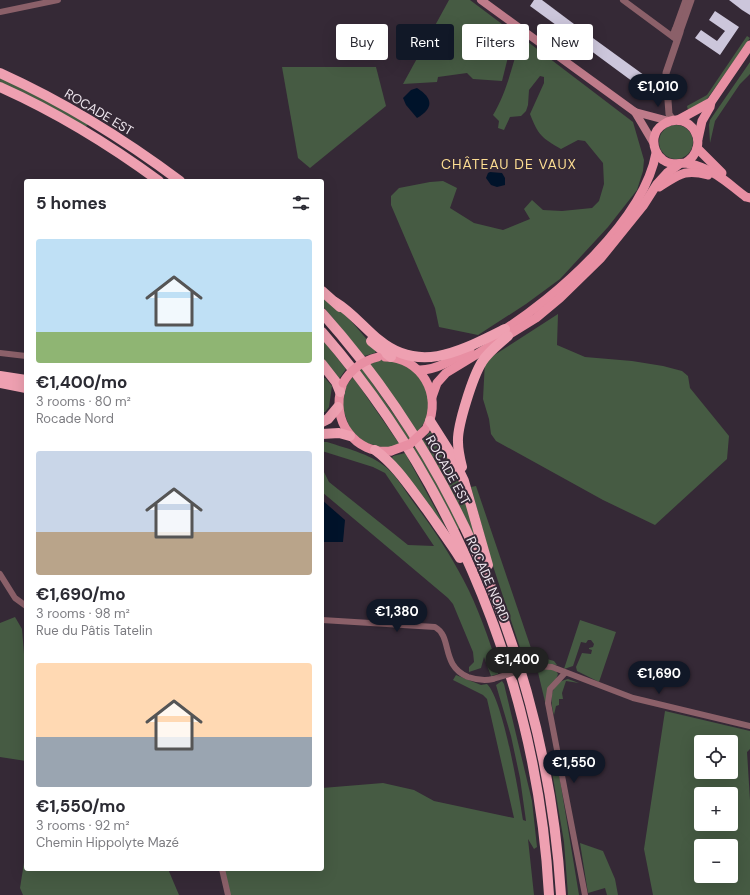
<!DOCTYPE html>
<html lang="en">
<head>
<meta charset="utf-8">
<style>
  :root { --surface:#fff; --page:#f2f2f3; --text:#2b2b33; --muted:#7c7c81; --accent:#111827 }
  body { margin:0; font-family:"DM Sans",sans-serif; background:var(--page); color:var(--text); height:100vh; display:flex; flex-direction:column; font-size:15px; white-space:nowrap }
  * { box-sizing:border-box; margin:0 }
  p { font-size:13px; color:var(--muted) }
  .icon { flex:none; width:22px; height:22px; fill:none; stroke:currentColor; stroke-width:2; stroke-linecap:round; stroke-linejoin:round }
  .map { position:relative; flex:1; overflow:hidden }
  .details { position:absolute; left:24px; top:179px; width:300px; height:692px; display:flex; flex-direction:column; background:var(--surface); border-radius:4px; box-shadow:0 4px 16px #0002 }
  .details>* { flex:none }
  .hud { position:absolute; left:336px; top:24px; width:354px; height:36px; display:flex; gap:8px }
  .tools { position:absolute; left:694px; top:735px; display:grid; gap:8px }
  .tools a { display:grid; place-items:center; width:44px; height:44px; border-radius:4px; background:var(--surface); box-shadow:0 4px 16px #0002; font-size:20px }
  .price { position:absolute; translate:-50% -34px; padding:0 9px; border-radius:14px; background:var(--accent); color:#fff; font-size:13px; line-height:26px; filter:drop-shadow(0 1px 2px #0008) }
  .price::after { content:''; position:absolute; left:50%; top:24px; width:12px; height:9px; margin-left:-6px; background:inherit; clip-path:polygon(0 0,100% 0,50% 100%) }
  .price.active { background:#222; color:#fff }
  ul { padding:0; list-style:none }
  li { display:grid; align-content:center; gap:8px; height:212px; padding:0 12px }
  li span { display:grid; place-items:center; height:124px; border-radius:4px; color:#555 }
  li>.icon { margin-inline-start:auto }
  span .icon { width:72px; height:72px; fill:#fffc; stroke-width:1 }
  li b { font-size:17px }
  h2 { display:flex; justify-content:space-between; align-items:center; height:48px; padding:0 12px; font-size:17px }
  .tag { padding:0 14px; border-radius:4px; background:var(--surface); box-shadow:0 4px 16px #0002; font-size:14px; line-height:36px }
  .tag.active { background:var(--accent); color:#fff }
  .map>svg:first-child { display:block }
</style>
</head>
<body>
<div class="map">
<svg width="750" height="895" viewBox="0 0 750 895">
  <rect width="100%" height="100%" fill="#352936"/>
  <g fill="#465b43" fill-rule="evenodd">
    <path d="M449 0H470L514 33 502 81 473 79 467 73 438 77 437 82 403 84Z"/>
    <path d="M747 36 750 38 710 95 705 101 688 110 687 106 707 95Z"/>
    <path d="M524 39 633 122 644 160 643 171 637 190 608 227 560 279 526 304 478 335 439 327 435 308 391 205V196L399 188 430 182 443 181 457 188 450 208 474 223 503 230 530 219 524 209 532 200 543 210 562 211 592 208 599 201 604 184 603 163 585 141 578 140 561 149C542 138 538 135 530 114L544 83V77L540 76 529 90 528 105 526 111 521 116 510 117 504 130 498 128 499 121 493 115C507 92 512 66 520 41Z"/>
    <path d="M750 62V74L740 84 715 121 710 143 709 125 710 120Z"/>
    <path d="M282 67H376L386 106 310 168 298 158Z"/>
    <path d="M0 77 32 92 88 124 85 128 0 83Z"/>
    <circle cx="676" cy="142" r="17"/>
    <path d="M322 293 351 321 376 350 375 353 364 356 322 305Z"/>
    <path d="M558 314 557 345 585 357 632 361 663 366 682 371 688 376 690 388 729 436 727 459 655 525 603 500 496 441 491 434 489 419 483 399 485 361Z"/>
    <path d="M322 339 346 369 339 379 322 359Z"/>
    <path d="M381 360C409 360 429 379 429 408 429 417 422 426 417 433L370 364Z"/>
    <path d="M362 368 411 439 407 441 358 371Z"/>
    <path d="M353 377 400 445 386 448 366 443 351 431 342 407 346 386Z"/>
    <path d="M322 378H325L332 386 329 407 325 412H322Z"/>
    <path d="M432 432 453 463 477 537 475 538 444 477 422 441 429 433Z"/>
    <path d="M322 442H327C348 449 375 455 390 471 399 480 406 492 414 503 432 527 449 552 463 579 478 607 488 637 498 667V674L491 676 484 657 481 668 469 672V667L474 662 473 652 453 604 448 598 322 492V468L329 482 408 545 434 546 385 473 373 467 322 451Z"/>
    <path d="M416 446 461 528 456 530 412 449Z"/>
    <path d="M405 453 452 539 392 458 393 456Z"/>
    <path d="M476 486 532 651 536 656 554 661 557 665 545 664 526 666 492 563 471 487Z"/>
    <path d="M15 617 22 629 26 678V761L0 757V623Z"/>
    <path d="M580 620 616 632 599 682 577 671 576 667 582 653 591 654 592 650 589 649V648L593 647 594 644 591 640H588L586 643 581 642 573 666 564 669Z"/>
    <path d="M542 667 556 671 558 674 546 706 537 668Z"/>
    <path d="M456 675 481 685 487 684C503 699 519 794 523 820L526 821 520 778 511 736 496 685 502 681 504 684 532 801 537 847 534 849 528 839 534 895H230L224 869H322V788L383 783 414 790 434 801 514 818 487 699 483 695 453 680Z"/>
    <path d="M568 679 579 683 566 681 562 693 563 699H559V705L556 706 554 715C550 700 549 683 568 679Z"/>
    <path d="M665 711 750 731V749L747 752 750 800V895H653L644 849ZM701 742H731V772H701ZM701 794H731V824H701ZM701 846H731V876H701Z"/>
    <path d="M551 766 558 768 579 895H568L564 842Z"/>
    <path d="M580 843 603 851 615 879 618 895H607L605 888 588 893Z"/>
    <path d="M26 850V869H168L179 895H23L20 888Z"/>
  </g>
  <g fill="#00132a">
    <path d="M417 88C433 98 434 108 417 118L406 105 403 98 411 90Z"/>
    <path d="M490 172 502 173 505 178V185L497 187 491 185 486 178 488 173Z"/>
    <path d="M322 500 345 520 343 542H322Z"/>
  </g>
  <g fill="#ccc6db">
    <path d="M534 0H542L574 24 567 33 530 6Z"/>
    <path d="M729 0H750V15L742 10Z"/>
    <path d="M715 11 739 27 720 55 695 38 701 30 717 41 725 31 709 20Z"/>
    <path d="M586 33 648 78 645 85 643 84 640 87 579 42Z"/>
  </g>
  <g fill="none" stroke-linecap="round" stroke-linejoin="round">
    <g stroke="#8b6069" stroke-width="6">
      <path d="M623 0 673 37"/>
      <path d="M0 12 58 0"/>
      <path d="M0 353 26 356"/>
      <path d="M0 574 15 598 26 606"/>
      <path d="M322 620 435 627C453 637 440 665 468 677 477 680 484 681 493 679"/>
      <path d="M535 666 552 667 633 698 750 726"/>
      <path d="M565 673 550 689 548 703 585 895"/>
      <path d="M222 869 228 895"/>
    </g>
    <g stroke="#8b6069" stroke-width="7">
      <path d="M676 28 686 0"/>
      <path d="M680 31 691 0"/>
      <path d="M673 120 669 114 666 73 680 32 678 28 675 30 673 36 675 38H677"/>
    </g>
    <g stroke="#bf7b8a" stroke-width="8">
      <path d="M481 0 635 112 669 121"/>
      <path d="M635 112 654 144"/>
    </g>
    <g stroke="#e88fa3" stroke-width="9">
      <path d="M678 120 711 102"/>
      <path d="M698 139 702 121 710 107 711 102 750 45"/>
      <path d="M697 148 722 173"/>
      <path d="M685 163C713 146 690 108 664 124 659 127 655 132 654 138 653 146 656 155 663 160 671 166 677 163 686 163 691 164 698 166 703 168 720 174 732 187 746 197L750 198"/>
      <path d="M659 187C678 176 683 168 708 175"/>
      <path d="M499 333C556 298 644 220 656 153"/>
      <path d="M385 357C421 357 443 395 427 427"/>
      <path d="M418 370C436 371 456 358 470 349"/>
      <path d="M342 386C330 420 355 455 391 451"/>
      <path d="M432 397 437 383 446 373 536 318 560 298 601 258 643 206 657 184 667 173 678 165"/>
    </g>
    <g stroke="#eea0b1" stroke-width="10">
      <path d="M0 73C64 102 124 139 180 181"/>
      <path d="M0 87C56 112 110 145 159 181"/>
      <path d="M322 291 340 307"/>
      <path d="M335 302C352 312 364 328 379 340 421 375 464 349 505 329"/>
      <path d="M322 313C464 472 548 683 561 895"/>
      <path d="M322 332C457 487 538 690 549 895"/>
      <path d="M371 341 391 357"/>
      <path d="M322 364 336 382 340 392"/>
      <path d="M0 376 26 380"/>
      <path d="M0 383 26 388"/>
      <path d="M430 421 451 454 464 481 488 565"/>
      <path d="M322 422 328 419 338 407"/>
      <path d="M322 434 339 433 350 436"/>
      <path d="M375 450C397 466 411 489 427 510 438 526 450 542 460 558"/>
      <path d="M462 467C460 459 458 450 458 442 457 426 473 376 482 362 488 352 499 344 508 336"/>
    </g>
    <path stroke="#8b6069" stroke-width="6" d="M493 679 535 666"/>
    <g stroke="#e88fa3" stroke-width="9">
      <path d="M343 383C351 369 362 361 378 357"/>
      <path d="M391 451 410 444 425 430"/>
    </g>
  </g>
  <g text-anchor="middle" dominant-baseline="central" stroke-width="4" stroke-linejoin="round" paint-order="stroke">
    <g font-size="13" fill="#efe7ef" stroke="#352936">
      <text transform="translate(99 112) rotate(31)">ROCADE EST</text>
      <text transform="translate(448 470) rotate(61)">ROCADE EST</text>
      <text transform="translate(488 579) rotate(67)">ROCADE NORD</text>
    </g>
    <g font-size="14" letter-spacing="1" fill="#fddd92" stroke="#352936">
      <text x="509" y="164">CHÂTEAU DE VAUX</text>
    </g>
  </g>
</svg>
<div class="tools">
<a><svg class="icon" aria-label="locate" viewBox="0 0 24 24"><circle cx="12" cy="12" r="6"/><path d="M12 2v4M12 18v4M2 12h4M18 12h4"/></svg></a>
<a>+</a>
<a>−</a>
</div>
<b class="price" style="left:658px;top:108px">€1,010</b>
<b class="price" style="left:397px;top:633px">€1,380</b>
<b class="price active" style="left:517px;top:681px">€1,400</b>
<b class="price" style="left:659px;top:695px">€1,690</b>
<b class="price" style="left:574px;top:784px">€1,550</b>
<div class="hud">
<a class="tag">Buy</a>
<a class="tag active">Rent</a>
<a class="tag">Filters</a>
<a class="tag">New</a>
</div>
<section class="details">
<h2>5 homes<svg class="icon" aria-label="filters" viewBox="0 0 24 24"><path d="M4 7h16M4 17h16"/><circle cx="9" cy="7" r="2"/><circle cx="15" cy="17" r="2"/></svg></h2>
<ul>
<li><span style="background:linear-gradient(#bfe0f5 75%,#8fb573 0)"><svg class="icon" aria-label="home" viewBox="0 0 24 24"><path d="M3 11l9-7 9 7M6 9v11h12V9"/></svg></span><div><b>€1,400/mo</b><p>3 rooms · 80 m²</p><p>Rocade Nord</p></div></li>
<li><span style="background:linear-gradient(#c9d6e8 65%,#b9a48a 0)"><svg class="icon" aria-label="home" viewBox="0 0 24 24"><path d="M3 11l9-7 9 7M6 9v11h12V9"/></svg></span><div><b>€1,690/mo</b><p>3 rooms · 98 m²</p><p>Rue du Pâtis Tatelin</p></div></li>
<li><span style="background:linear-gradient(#ffd9b3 60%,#9aa5b1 0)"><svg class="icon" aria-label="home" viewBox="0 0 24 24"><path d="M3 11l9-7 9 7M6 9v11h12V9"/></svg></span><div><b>€1,550/mo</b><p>3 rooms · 92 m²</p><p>Chemin Hippolyte Mazé</p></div></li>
</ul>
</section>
</div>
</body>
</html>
